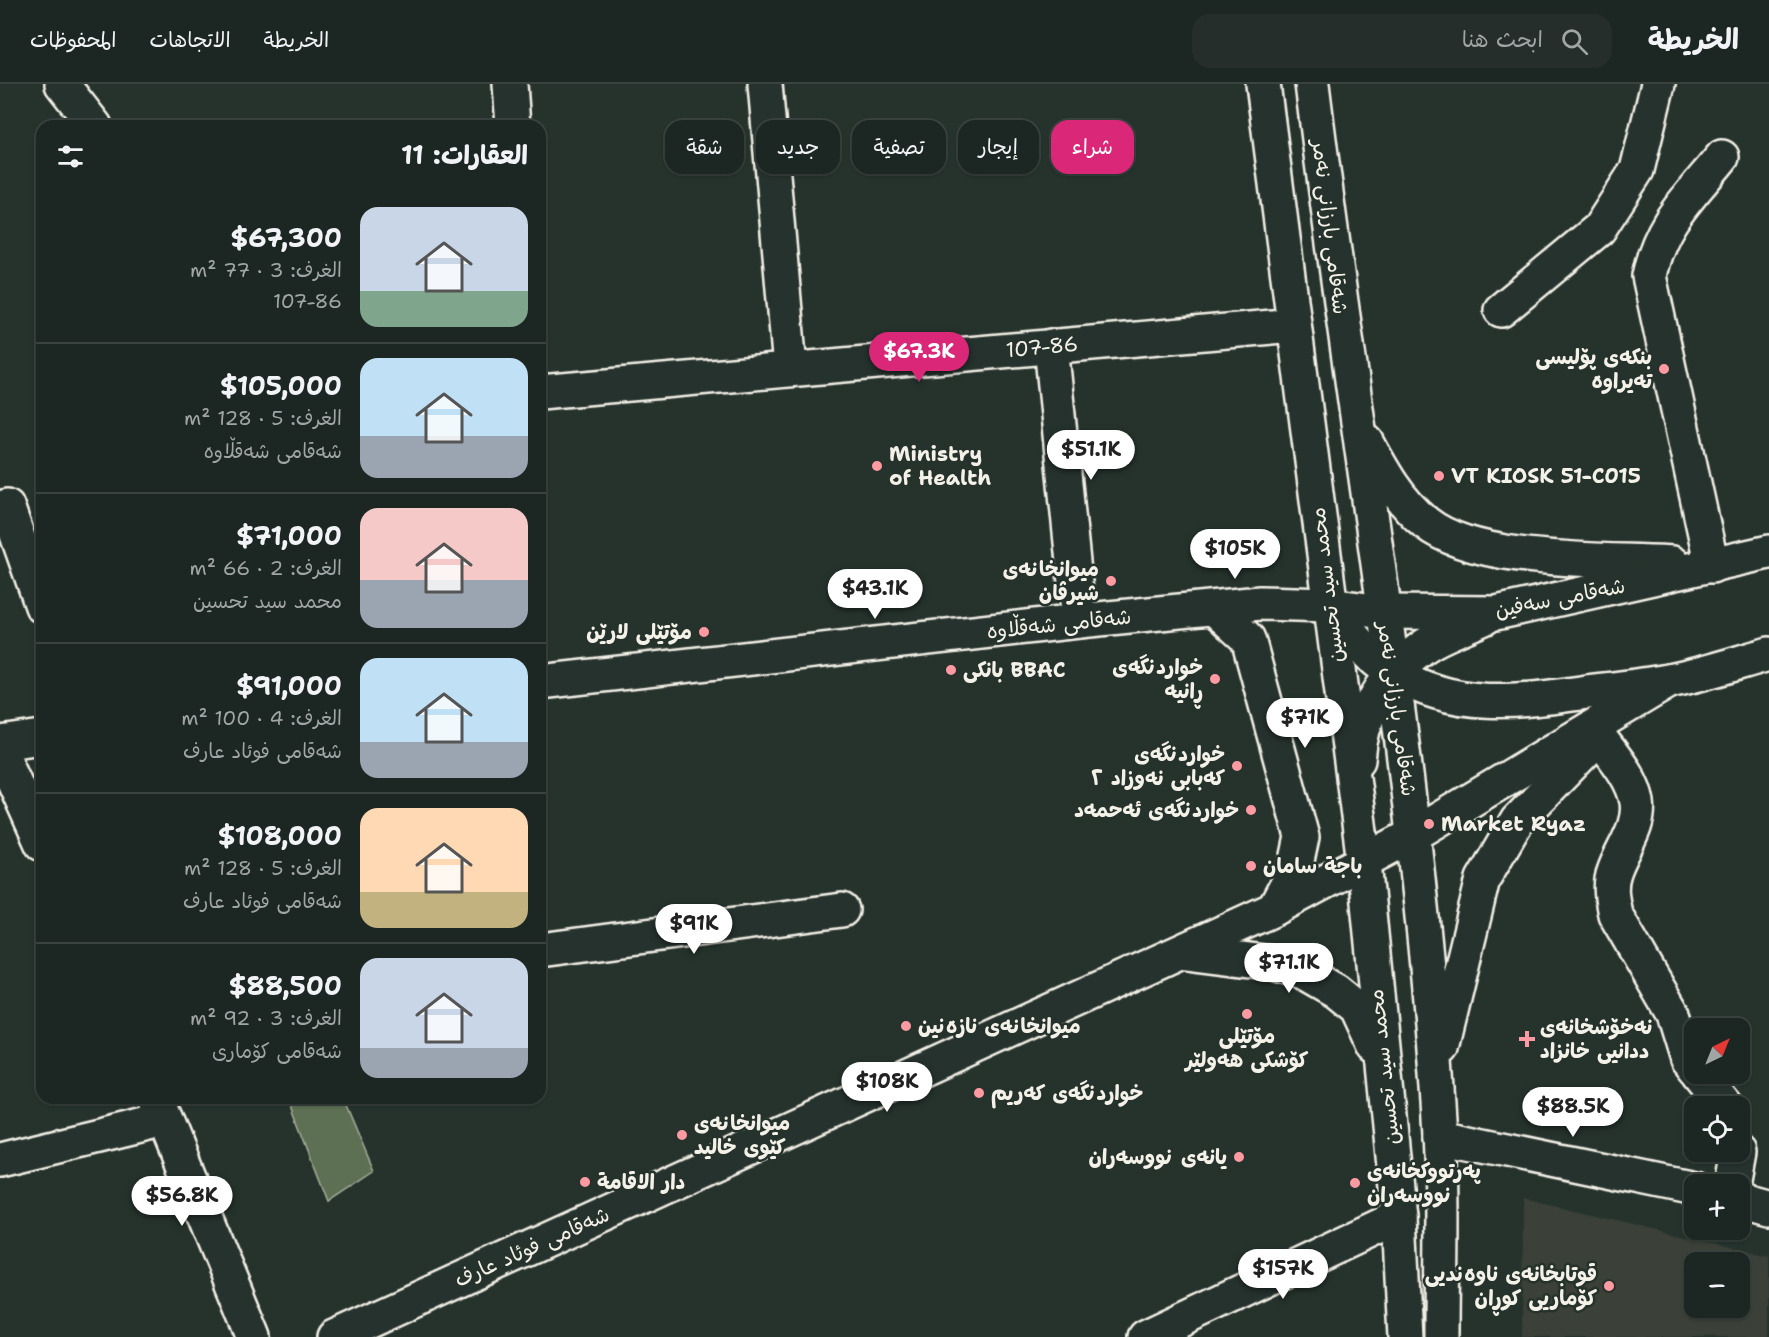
<!DOCTYPE html>
<html lang="ar">
<head>
<meta charset="utf-8">
<style>
  :root { --surface:#1c2622; --page:#252e2a; --text:#f1f3f6; --muted:#a0a5a5; --line:#3a4340; --accent:#db2777 }
  body { margin:0; font-family:"Shantell Sans","Playpen Sans Arabic",sans-serif; background:var(--page); color:var(--text); direction:rtl; height:100vh; display:flex; flex-direction:column; font-size:22px; white-space:nowrap }
  * { box-sizing:border-box; margin:0 }
  p { font-size:20px; color:var(--muted) }
  .icon { flex:none; width:33px; height:33px; fill:none; stroke:currentColor; stroke-width:2; stroke-linecap:round; stroke-linejoin:round }
  .map { position:relative; flex:1; overflow:hidden; direction:ltr }
  .panel { position:absolute; left:36px; top:36px; width:510px; height:984px; display:flex; flex-direction:column; background:var(--surface); border-radius:18px; box-shadow:0 2px 4px #0004,0 0 0 2px var(--line); direction:rtl }
  .panel>* { flex:none }
  .banner { position:absolute; left:564px; top:36px; width:570px; height:54px; direction:rtl; display:flex; gap:12px }
  .needle { width:39px; rotate:43deg }
  .controls { position:absolute; left:1684px; top:934px; display:grid; gap:12px }
  .controls a { display:grid; place-items:center; width:66px; height:66px; border-radius:12px; background:var(--surface); box-shadow:0 2px 4px #0004,0 0 0 2px var(--line); font-size:30px }
  .price { position:absolute; translate:-50% -51px; padding:0 14px; border-radius:21px; background:#fff; color:#222; font-size:20px; line-height:39px; filter:drop-shadow(0 2px 3px #0008) }
  .price::after { content:''; position:absolute; left:50%; top:36px; width:18px; height:14px; margin-left:-9px; background:inherit; clip-path:polygon(0 0,100% 0,50% 100%) }
  .price.active { background:var(--accent); color:#fff }
  ul { padding:0; list-style:none }
  li { display:flex; align-items:center; gap:18px; height:150px; padding:0 18px }
  li+li { border-top:2px solid var(--line) }
  li span { display:grid; place-items:center; flex:none; width:168px; height:120px; border-radius:18px; color:#555 }
  li>.icon { margin-inline-start:auto }
  span .icon { width:72px; height:72px; fill:#fffc; stroke-width:1 }
  li b { font-size:26px }
  h2 { display:flex; justify-content:space-between; align-items:center; height:72px; padding:0 18px; font-size:26px }
  .pill { padding:0 21px; border-radius:18px; background:var(--surface); box-shadow:0 2px 4px #0004,0 0 0 2px var(--line); font-size:21px; line-height:54px }
  .pill.active { background:var(--accent); color:#fff }
  header { display:flex; align-items:center; gap:36px; box-sizing:border-box; height:84px; padding:0 30px; background:var(--surface); border-bottom:2px solid var(--line) }
  header strong { font-size:28px }
  nav { display:flex; gap:33px; margin-inline-start:auto; font-size:21px }
  .search { width:420px; height:54px; background:var(--page); display:flex; align-items:center; gap:15px; box-sizing:border-box; padding:0 21px; border-radius:18px; color:var(--muted); font-size:22px }
  .map>svg:first-child { display:block }
</style>
</head>
<body>
<header>
<strong>الخريطة</strong>
<div class="search"><svg class="icon" aria-label="search" viewBox="0 0 24 24"><circle cx="10" cy="10" r="6"/><path d="M15 15l6 6"/></svg>ابحث هنا</div>
<nav><a>الخريطة</a><a>الاتجاهات</a><a>المحفوظات</a></nav>
</header>
<div class="map">
<svg width="1769" height="1253" viewBox="0 0 1769 1253">
  <rect width="100%" height="100%" fill="#26332d"/>
  <filter id="ink" filterUnits="userSpaceOnUse"><feTurbulence type="fractalNoise" baseFrequency=".0167" numOctaves="2"/><feDisplacementMap in="SourceGraphic" scale="12" xChannelSelector="R" yChannelSelector="G"/><feConvolveMatrix kernelMatrix="1 2 1 2 8 2 1 2 1" color-interpolation-filters="sRGB"/></filter>
  <g filter="url(#ink)">
    <path fill="#3b4139" fill-rule="evenodd" d="M1523 1114 1769 1172V1253H1522ZM1695 1179H1740V1224H1695Z"/>
    <path fill="#5d6f52" stroke="#a8b09d" stroke-width="1.5" d="M289 1014H343L374 1087 329 1117Z"/>
    <g fill="none" stroke-linecap="round" stroke-linejoin="round">
      <g stroke="#f4f1e8" stroke-width="38">
        <g id="minor">
          <path d="M62 0 95 42"/>
          <path d="M510 0 513 42"/>
          <path d="M765 0 790 284"/>
          <path d="M1501 226 1599 145 1637 86 1658 0"/>
          <path d="M1051 262 1079 537"/>
          <path d="M540 308 1294 241"/>
          <path d="M7 422 42 522"/>
          <path d="M1712 482 1649 192C1660 138 1689 114 1722 73"/>
          <path d="M1600 654C1614 673 1633 694 1637 718 1641 743 1621 766 1614 788 1609 802 1612 816 1615 830L1673 930 1687 975 1695 985"/>
          <path d="M0 666 42 760"/>
          <path d="M540 866 842 826"/>
          <path d="M1699 990 1726 1023"/>
          <path d="M156 1014 254 1253"/>
          <path d="M1440 1052 1695 1105"/>
          <path d="M0 1076 165 1036"/>
          <path d="M1732 1101 1738 1068"/>
          <path d="M1740 1115 1769 1123"/>
          <path d="M1145 1253 1399 1133"/>
        </g>
      </g>
      <g stroke="#f4f1e8" stroke-width="38">
        <g id="major">
          <path d="M1263 0 1364 778 1399 1133 1405 1253"/>
          <path d="M1312 0C1355 350 1419 698 1440 1050 1444 1117 1441 1186 1441 1253"/>
          <path d="M1367 358C1383 388 1399 417 1426 439 1477 480 1606 475 1672 479"/>
          <path d="M1330 523C1348 547 1366 572 1392 588 1455 627 1518 618 1587 608 1614 605 1641 602 1668 597 1702 591 1736 579 1769 570"/>
          <path d="M1214 524 1248 555 1302 753 1295 786 1274 825"/>
          <path d="M540 598 1079 537 1260 519 1328 521 1384 528 1496 529 1769 468"/>
          <path d="M0 659 42 653"/>
          <path d="M1358 676C1361 629 1384 591 1423 563 1441 550 1466 543 1486 533"/>
          <path d="M1186 868 1274 879 1303 888 1336 907 1357 924 1375 963"/>
          <path d="M1442 964 1483 795 1517 737 1595 657"/>
          <path d="M334 1253 1274 825 1413 751 1669 597"/>
        </g>
      </g>
      <use href="#minor" stroke="#26332d" stroke-width="33"/>
      <use href="#major" stroke="#26332d" stroke-width="33"/>
    </g>
  </g>
  <g fill="#ff9aa2" stroke="#26332d" stroke-width="2">
    <circle cx="1664" cy="285" r="6"/>
    <circle cx="877" cy="382" r="6"/>
    <circle cx="1439" cy="392" r="6"/>
    <circle cx="1111" cy="497" r="6"/>
    <circle cx="704" cy="548" r="6"/>
    <circle cx="951" cy="586" r="6"/>
    <circle cx="1215" cy="595" r="6"/>
    <circle cx="1237" cy="682" r="6"/>
    <circle cx="1251" cy="726" r="6"/>
    <circle cx="1429" cy="740" r="6"/>
    <circle cx="1251" cy="782" r="6"/>
    <circle cx="1247" cy="930" r="6"/>
    <circle cx="906" cy="942" r="6"/>
    <path d="M1524 946h6v6h6v6h-6v6h-6v-6h-6v-6h6z"/>
    <circle cx="979" cy="1009" r="6"/>
    <circle cx="682" cy="1051" r="6"/>
    <circle cx="1239" cy="1073" r="6"/>
    <circle cx="585" cy="1098" r="6"/>
    <circle cx="1355" cy="1099" r="6"/>
    <circle cx="1609" cy="1202" r="6"/>
  </g>
  <g text-anchor="middle" dominant-baseline="central" stroke-width="5" stroke-linejoin="round" paint-order="stroke">
    <g font-size="21" fill="#f4f1e8" stroke="#26332d">
      <text transform="translate(1330 143) rotate(83)">شەقامی بارزانی نەمر</text>
      <text transform="translate(1042 263) rotate(-5)">107-86</text>
      <text transform="translate(1327 501) rotate(-97)">محمد سید تحسین</text>
      <text transform="translate(1560 514) rotate(-11)">شەقامی سەفین</text>
      <text transform="translate(1059 540) rotate(-6)">شەقامی شەقڵاوە</text>
      <text transform="translate(1397 625) rotate(82)">شەقامی بارزانی نەمر</text>
      <text transform="translate(1384 983) rotate(-96)">محمد سید تحسین</text>
      <text transform="translate(532 1163) rotate(-24)">شەقامی فوئاد عارف</text>
    </g>
    <g font-size="21" font-weight="bold" fill="#f4f1e8" stroke="#26332d" text-anchor="start">
      <text x="1652" y="273" text-anchor="end">بنکەی پۆلیسی<tspan x="1652" dy="24">تەیراوە</tspan></text>
      <text x="889" y="370">Ministry<tspan x="889" dy="24">of Health</tspan></text>
      <text x="1451" y="392">VT KIOSK 51-C015</text>
      <text x="1099" y="485" text-anchor="end">میوانخانەی<tspan x="1099" dy="24">شیرڤان</tspan></text>
      <text x="692" y="548" text-anchor="end">مۆتێلی لارێن</text>
      <text x="1203" y="583" text-anchor="end">خواردنگەی<tspan x="1203" dy="24">ڕانیە</tspan></text>
      <text x="963" y="586">بانکی BBAC</text>
      <text x="1225" y="670" text-anchor="end">خواردنگەی<tspan x="1225" dy="24">کەبابی نەوزاد ٢</tspan></text>
      <text x="1239" y="726" text-anchor="end">خواردنگەی ئەحمەد</text>
      <text x="1441" y="740">Market Ryaz</text>
      <text x="1263" y="782">باجة سامان</text>
      <text x="918" y="942">میوانخانەی نازەنین</text>
      <text x="1540" y="943">نەخۆشخانەی<tspan x="1540" dy="24">ددانیی خانزاد</tspan></text>
      <text x="1247" y="952" text-anchor="middle">مۆتێلی<tspan x="1247" dy="24">کۆشکی ھەولێر</tspan></text>
      <text x="991" y="1009">خواردنگەی کەریم</text>
      <text x="694" y="1039">میوانخانەی<tspan x="694" dy="24">کێوی خالید</tspan></text>
      <text x="1227" y="1073" text-anchor="end">یانەی نووسەران</text>
      <text x="1367" y="1087">پەرتووکخانەی<tspan x="1367" dy="24">نووسەران</tspan></text>
      <text x="597" y="1098">دار الاقامة</text>
      <text x="1597" y="1190" text-anchor="end">قوتابخانەی ناوەندیی<tspan x="1597" dy="24">کۆماریی کوڕان</tspan></text>
    </g>
  </g>
</svg>
<div class="controls">
<a><svg class="needle" viewBox="-14 -14 28 28"><path d="M0-13l5 13h-10z" fill="#e53935"/><path d="M0 13l5-13h-10z" fill="#a0a5a5"/></svg></a>
<a><svg class="icon" aria-label="locate" viewBox="0 0 24 24"><circle cx="12" cy="12" r="6"/><path d="M12 2v4M12 18v4M2 12h4M18 12h4"/></svg></a>
<a>+</a>
<a>−</a>
</div>
<b class="price active" style="left:919px;top:299px">$67.3K</b>
<b class="price" style="left:1091px;top:397px">$51.1K</b>
<b class="price" style="left:1235px;top:496px">$105K</b>
<b class="price" style="left:875px;top:536px">$43.1K</b>
<b class="price" style="left:1305px;top:665px">$71K</b>
<b class="price" style="left:694px;top:871px">$91K</b>
<b class="price" style="left:1289px;top:910px">$71.1K</b>
<b class="price" style="left:887px;top:1029px">$108K</b>
<b class="price" style="left:1573px;top:1054px">$88.5K</b>
<b class="price" style="left:182px;top:1143px">$56.8K</b>
<b class="price" style="left:1283px;top:1216px">$157K</b>
<div class="banner">
<a class="pill active">شراء</a>
<a class="pill">إيجار</a>
<a class="pill">تصفية</a>
<a class="pill">جديد</a>
<a class="pill">شقة</a>
</div>
<section class="panel">
<h2>العقارات: 11<svg class="icon" aria-label="filters" viewBox="0 0 24 24"><path d="M4 7h16M4 17h16"/><circle cx="9" cy="7" r="2"/><circle cx="15" cy="17" r="2"/></svg></h2>
<ul>
<li><span style="background:linear-gradient(#c9d6e8 70%,#7fa58c 0)"><svg class="icon" aria-label="home" viewBox="0 0 24 24"><path d="M3 11l9-7 9 7M6 9v11h12V9"/></svg></span><div><b>$67,300</b><p>الغرف: 3 · 77 m²</p><p>107-86</p></div></li>
<li><span style="background:linear-gradient(#bfe0f5 65%,#9aa5b1 0)"><svg class="icon" aria-label="home" viewBox="0 0 24 24"><path d="M3 11l9-7 9 7M6 9v11h12V9"/></svg></span><div><b>$105,000</b><p>الغرف: 5 · 128 m²</p><p>شەقامی شەقڵاوە</p></div></li>
<li><span style="background:linear-gradient(#f6c9c9 60%,#9aa5b1 0)"><svg class="icon" aria-label="home" viewBox="0 0 24 24"><path d="M3 11l9-7 9 7M6 9v11h12V9"/></svg></span><div><b>$71,000</b><p>الغرف: 2 · 66 m²</p><p>محمد سید تحسین</p></div></li>
<li><span style="background:linear-gradient(#bfe0f5 70%,#9aa5b1 0)"><svg class="icon" aria-label="home" viewBox="0 0 24 24"><path d="M3 11l9-7 9 7M6 9v11h12V9"/></svg></span><div><b>$91,000</b><p>الغرف: 4 · 100 m²</p><p>شەقامی فوئاد عارف</p></div></li>
<li><span style="background:linear-gradient(#ffd9b3 70%,#c2b280 0)"><svg class="icon" aria-label="home" viewBox="0 0 24 24"><path d="M3 11l9-7 9 7M6 9v11h12V9"/></svg></span><div><b>$108,000</b><p>الغرف: 5 · 128 m²</p><p>شەقامی فوئاد عارف</p></div></li>
<li><span style="background:linear-gradient(#c9d6e8 75%,#9aa5b1 0)"><svg class="icon" aria-label="home" viewBox="0 0 24 24"><path d="M3 11l9-7 9 7M6 9v11h12V9"/></svg></span><div><b>$88,500</b><p>الغرف: 3 · 92 m²</p><p>شەقامی کۆماری</p></div></li>
</ul>
</section>
</div>
</body>
</html>
